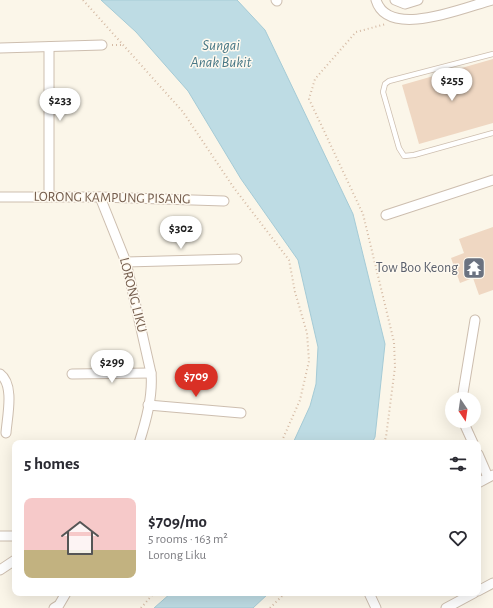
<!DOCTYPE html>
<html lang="en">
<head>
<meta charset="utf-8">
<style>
  :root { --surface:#fff; --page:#f2f2f3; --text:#2b2b33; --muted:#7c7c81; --line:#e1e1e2; --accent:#d93025 }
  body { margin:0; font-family:"Alegreya Sans",sans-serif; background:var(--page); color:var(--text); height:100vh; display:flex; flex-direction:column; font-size:15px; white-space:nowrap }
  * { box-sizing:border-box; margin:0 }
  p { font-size:13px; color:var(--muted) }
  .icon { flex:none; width:22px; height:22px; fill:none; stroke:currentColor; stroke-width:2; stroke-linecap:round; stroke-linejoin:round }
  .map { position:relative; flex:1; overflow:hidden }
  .details { position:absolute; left:12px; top:440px; width:469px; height:156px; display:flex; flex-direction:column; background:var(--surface); border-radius:8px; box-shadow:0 4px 16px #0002 }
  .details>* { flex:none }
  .needle { width:26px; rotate:167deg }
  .controls { position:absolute; left:445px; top:392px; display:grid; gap:8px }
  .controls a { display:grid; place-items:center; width:36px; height:36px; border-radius:50%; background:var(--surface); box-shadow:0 4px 16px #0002; font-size:20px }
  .price { position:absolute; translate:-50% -34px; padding:0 9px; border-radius:14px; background:#fff; color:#222; font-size:13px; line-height:26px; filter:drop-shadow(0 1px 2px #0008) }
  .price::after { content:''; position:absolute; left:50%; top:24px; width:12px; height:9px; margin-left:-6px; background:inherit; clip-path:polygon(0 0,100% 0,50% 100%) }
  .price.current { background:var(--accent); color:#fff }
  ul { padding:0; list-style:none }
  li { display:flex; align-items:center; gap:12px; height:100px; padding:0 12px }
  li+li { border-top:1px solid var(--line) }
  li span { display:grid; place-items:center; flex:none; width:112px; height:80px; border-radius:8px; color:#555 }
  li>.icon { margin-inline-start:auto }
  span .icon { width:48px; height:48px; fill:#fffc; stroke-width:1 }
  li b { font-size:17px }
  h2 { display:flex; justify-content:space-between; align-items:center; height:48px; padding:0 12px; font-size:17px }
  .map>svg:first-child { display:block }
</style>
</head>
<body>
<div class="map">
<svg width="493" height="608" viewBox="0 0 493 608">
  <rect width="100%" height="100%" fill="#fbf6e9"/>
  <g fill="#bedce4" stroke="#a5cbd6">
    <path d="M101 0H237L265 30 353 214 385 344 375 437 372 443H293L310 406 316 384 318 347 298 260 241 179 188 91 136 32Z"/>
    <path d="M171 593H269L253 608H154Z"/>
  </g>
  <g fill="#efd7c2">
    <path d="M493 59V123L419 144 402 85Z"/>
    <path d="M493 227V290L479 295 473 278 460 283 451 258 464 253 459 239Z"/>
  </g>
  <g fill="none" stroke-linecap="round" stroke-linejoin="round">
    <g stroke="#cdbeaf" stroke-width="6">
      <path id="lane" d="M493 54 389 81 385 84 383 92 399 148 404 156 414 155 493 133"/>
    </g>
    <g stroke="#cdbeaf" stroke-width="11">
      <g id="street">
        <path d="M276 0 277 1"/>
        <path d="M376 0C388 40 465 7 492 0"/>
        <path d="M395 0 405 4 418 0"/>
        <path d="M0 48 102 45"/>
        <path d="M0 197H100L224 201"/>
        <path d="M49 197V47"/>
        <path d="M100 197 126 262 151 373C153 396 146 421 139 443"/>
        <path d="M386 215 493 180"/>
        <path d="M126 262 237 259"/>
        <path d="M0 374C15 385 7 417 6 433"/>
        <path d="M72 374 151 373"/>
        <path d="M462 399 475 320"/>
        <path d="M148 405 241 413"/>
        <path d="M463 421 473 443"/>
        <path d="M478 454 488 477"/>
        <path d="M478 483 493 475"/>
        <path d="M0 536H15"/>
        <path d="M0 570 15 560"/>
        <path d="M478 591 493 583"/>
        <path d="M369 593 376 608"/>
        <path d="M54 608 59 605 66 593"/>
        <path d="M446 608 474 593"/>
      </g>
    </g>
    <g stroke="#d5bba5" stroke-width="2" stroke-dasharray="1 3" stroke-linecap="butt">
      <path d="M83 0 183 112 234 188 289 260 295 292 307 333 309 361 300 400 281 443"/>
      <path d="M112 45H123"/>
      <path d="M384 443 386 437 395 367 394 342 363 214 309 99 315 79 356 32 386 24"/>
      <path d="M141 608 154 593"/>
      <path d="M270 608 285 593"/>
    </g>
    <use href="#lane" stroke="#fff" stroke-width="4.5"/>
    <use href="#street" stroke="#fff" stroke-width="9"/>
  </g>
  <defs>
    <g id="temple-square" transform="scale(1.15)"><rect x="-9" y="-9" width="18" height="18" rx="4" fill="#6b7280" stroke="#fef9ef"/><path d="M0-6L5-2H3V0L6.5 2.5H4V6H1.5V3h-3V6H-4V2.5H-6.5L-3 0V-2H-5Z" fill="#fff"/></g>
  </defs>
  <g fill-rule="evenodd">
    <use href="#temple-square" x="474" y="268"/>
  </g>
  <g text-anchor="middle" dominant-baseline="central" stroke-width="3" stroke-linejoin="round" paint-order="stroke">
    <g font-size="14" fill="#755e4e" stroke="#fef9ef">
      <text transform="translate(112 198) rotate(1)">LORONG KAMPUNG PISANG</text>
      <text transform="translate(133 295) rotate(76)">LORONG LIKU</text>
    </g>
    <g font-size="14" fill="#5b616d" stroke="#fef9ef" text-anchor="end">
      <text x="458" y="268">Tow Boo Keong</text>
    </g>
    <g font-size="15" font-style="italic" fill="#487886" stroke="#fef9ef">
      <text x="221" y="45">Sungai<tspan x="221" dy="17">Anak Bukit</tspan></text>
    </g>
  </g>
</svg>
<div class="controls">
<a><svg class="needle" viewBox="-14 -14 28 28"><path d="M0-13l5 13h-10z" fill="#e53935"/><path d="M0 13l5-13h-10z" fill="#7c7c81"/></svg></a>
</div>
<b class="price" style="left:452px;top:102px">$255</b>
<b class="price" style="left:60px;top:122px">$233</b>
<b class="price" style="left:181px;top:250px">$302</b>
<b class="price" style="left:112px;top:384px">$299</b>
<b class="price current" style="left:196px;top:398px">$709</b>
<section class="details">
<h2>5 homes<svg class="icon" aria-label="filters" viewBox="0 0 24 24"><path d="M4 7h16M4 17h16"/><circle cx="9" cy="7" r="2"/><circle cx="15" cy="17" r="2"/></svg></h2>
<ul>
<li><span style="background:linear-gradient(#f6c9c9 65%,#c2b280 0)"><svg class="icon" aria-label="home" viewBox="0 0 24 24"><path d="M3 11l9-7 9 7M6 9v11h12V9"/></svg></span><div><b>$709/mo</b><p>5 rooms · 163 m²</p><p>Lorong Liku</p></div><svg class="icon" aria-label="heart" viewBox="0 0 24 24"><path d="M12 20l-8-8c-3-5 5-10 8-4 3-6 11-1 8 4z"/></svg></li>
</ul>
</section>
</div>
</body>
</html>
